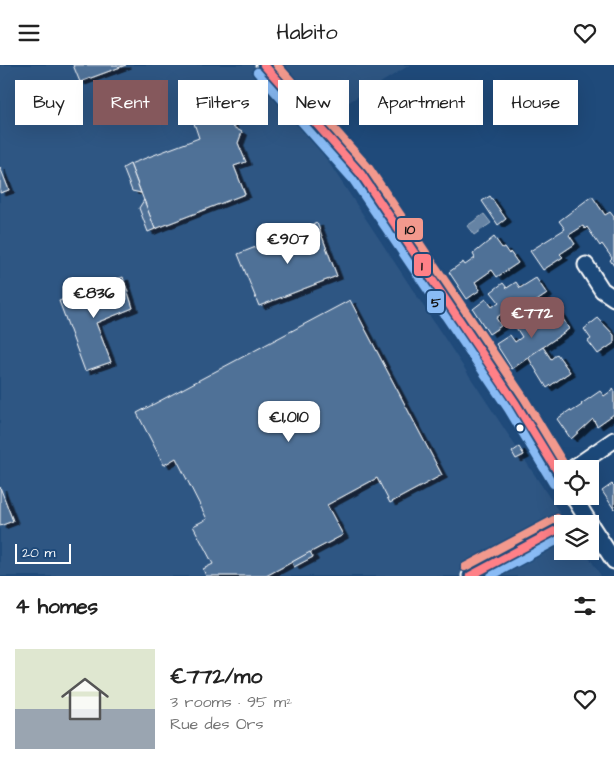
<!DOCTYPE html>
<html lang="en">
<head>
<meta charset="utf-8">
<style>
  :root { --surface:#fff; --page:#f6f6f6; --text:#222; --muted:#767676; --accent:#85585c }
  body { margin:0; font-family:"Architects Daughter",sans-serif; background:var(--page); color:var(--text); height:100vh; display:flex; flex-direction:column; font-size:19px; white-space:nowrap }
  * { box-sizing:border-box; margin:0 }
  p { font-size:16px; color:var(--muted) }
  .icon { flex:none; width:28px; height:28px; fill:none; stroke:currentColor; stroke-width:2; stroke-linecap:round; stroke-linejoin:round }
  .map { position:relative; height:511px; overflow:hidden }
  .details { display:flex; flex-direction:column; background:var(--surface); flex:1 }
  .details>* { flex:none }
  .top-card { position:absolute; left:15px; top:15px; width:585px; height:45px; display:flex; gap:10px }
  .controls { position:absolute; left:554px; top:395px; display:grid; gap:10px }
  .controls a { display:grid; place-items:center; width:45px; height:45px; border-radius:0px; background:var(--surface); box-shadow:0 5px 20px #0002; font-size:25px }
  .scale { position:absolute; left:15px; bottom:12px; width:56px; box-sizing:border-box; padding-left:5px; border:2px solid #fff; border-top:0; font-size:14px; line-height:18px; white-space:nowrap; color:#fff; -webkit-text-stroke:4px #1f4a7a; paint-order:stroke }
  .price { position:absolute; translate:-50% -42px; padding:0 11px; border-radius:10px; background:#fff; color:#222; font-size:16px; line-height:32px; filter:drop-shadow(0 1px 2px #0008) }
  .price::after { content:''; position:absolute; left:50%; top:30px; width:15px; height:11px; margin-left:-8px; background:inherit; clip-path:polygon(0 0,100% 0,50% 100%) }
  .price.on { background:var(--accent); color:#fff }
  ul { padding:0; list-style:none }
  li { display:flex; align-items:center; gap:15px; height:125px; padding:0 15px }
  li span { display:grid; place-items:center; flex:none; width:140px; height:100px; border-radius:0px; color:#555 }
  li>.icon { margin-inline-start:auto }
  span .icon { width:60px; height:60px; fill:#fffc; stroke-width:1 }
  li b { font-size:21px }
  h2 { display:flex; justify-content:space-between; align-items:center; height:60px; padding:0 15px; font-size:21px }
  .pill { padding:0 18px; border-radius:0px; background:var(--surface); box-shadow:0 5px 20px #0002; font-size:18px; line-height:45px }
  .pill.on { background:var(--accent); color:#fff }
  header { display:flex; justify-content:space-between; align-items:center; height:65px; padding:0 15px; background:var(--surface); font-size:22px; font-weight:600 }
  .map>svg:first-child { display:block }
</style>
</head>
<body>
<header><svg class="icon" aria-label="menu" viewBox="0 0 24 24"><path d="M4 6h16M4 12h16M4 18h16"/></svg>Habito<svg class="icon" aria-label="heart" viewBox="0 0 24 24"><path d="M12 20l-8-8c-3-5 5-10 8-4 3-6 11-1 8 4z"/></svg></header>
<div class="map">
<svg width="614" height="511" viewBox="0 0 614 511">
  <defs>
    <filter id="shadow"><feDropShadow dx="5.5" dy="3" stdDeviation="0" flood-color="#0009"/></filter>
  </defs>
  <rect width="100%" height="100%" fill="#1f4a7a"/>
  <filter id="ink" filterUnits="userSpaceOnUse"><feTurbulence type="fractalNoise" baseFrequency=".02" numOctaves="2"/><feDisplacementMap in="SourceGraphic" scale="10" xChannelSelector="R" yChannelSelector="G"/><feConvolveMatrix kernelMatrix="1 2 1 2 8 2 1 2 1" color-interpolation-filters="sRGB"/></filter>
  <g filter="url(#ink)">
    <path fill="#2e5683" d="M0 0H410L306 63 567 459H562V486H585L601 511H0Z"/>
    <path fill="#6583a4" stroke="#a3b5c8" d="M484 149 491 158 474 170 467 161Z"/>
    <g fill="#507197" stroke="#fff" filter="url(#shadow)">
      <path d="M73 0H126L80 17Z"/>
      <path d="M226 46 233 62 242 67 238 78 246 97 234 101 245 129 155 164 130 99 199 73 194 58Z"/>
      <path d="M130 99 141 128 132 126 123 103Z"/>
      <path d="M0 102 9 125 0 128Z"/>
      <path d="M490 131 506 154 498 160 482 136Z"/>
      <path d="M592 131 605 150 610 147 614 152V201L610 195 612 193 602 179 600 181 587 162 585 164 583 161 569 170 575 179 560 189 563 192 543 205 530 186 565 164 559 156Z"/>
      <path d="M144 135 155 164 148 167 139 143Z"/>
      <path d="M317 158 337 211 259 241 238 189Z"/>
      <path d="M494 172 502 183 504 182 509 189 510 187 518 198 497 212 492 205 475 217 480 225 467 234 449 207 463 197 465 200 475 193 473 189Z"/>
      <path d="M123 212 133 243 96 258 111 297 85 306 59 236Z"/>
      <path d="M536 213 547 229 525 244 519 236 496 253 501 261 489 269 473 244 486 234 492 242 499 237 491 227 503 218 507 223 516 217 520 223Z"/>
      <path d="M350 235 442 410 390 438 377 413 327 440 343 470 266 511H206L203 504 213 499 193 461 207 454 176 393 164 400 137 348Z"/>
      <path d="M559 247 569 264 512 304 496 279 510 270 515 277 522 272 515 261 527 253 530 258 540 251 544 257Z"/>
      <path d="M598 253 614 270V278L598 289 588 276 591 274 584 264Z"/>
      <path d="M543 282 551 294 557 289 570 307 547 323 528 292Z"/>
      <path d="M614 324V349L597 361 593 354 571 374 557 354 570 345 571 347 582 340 581 339 600 326 604 331Z"/>
      <path d="M519 382 524 390 516 394 512 387Z"/>
      <path d="M612 419 614 421V444L602 426Z"/>
      <path d="M0 422 13 456 0 461Z"/>
      <path d="M310 487 313 492 294 502 292 497Z"/>
    </g>
    <g fill="none" stroke-linecap="round" stroke-linejoin="round">
      <g stroke="#fff" stroke-width="19">
        <g id="minor">
          <path d="M264 0 361 109 516 339 562 414"/>
          <path d="M586 200 602 225 614 233"/>
          <path d="M572 404 614 375"/>
          <path d="M573 431 590 459"/>
          <path d="M590 459 614 496"/>
          <path d="M470 511 562 462"/>
        </g>
      </g>
      <use href="#minor" stroke="#1f4a7a" stroke-width="15"/>
      <g stroke="#1f4a7a" stroke-width="11">
        <g id="bus-1">
          <path d="M264 0 361 109 516 339 562 414"/>
          <path d="M470 511 562 462"/>
        </g>
      </g>
      <g stroke="#1f4a7a" stroke-width="11">
        <g id="bus-2">
          <path d="M257 7 353 115 508 344 553 419"/>
          <path d="M491 511 562 473"/>
        </g>
      </g>
      <g stroke="#1f4a7a" stroke-width="11">
        <g id="bus-3">
          <path d="M277 0 369 103 524 333 567 404"/>
          <path d="M465 502 557 453"/>
        </g>
      </g>
      <use href="#bus-1" stroke="#ff8087" stroke-width="8"/>
      <use href="#bus-2" stroke="#89bbf5" stroke-width="8"/>
      <use href="#bus-3" stroke="#f2998d" stroke-width="8"/>
    </g>
  </g>
  <circle fill="#fff" stroke="#1f4a7a" stroke-width="2" cx="520" cy="363" r="4.5"/>
  <g stroke="#1f4a7a" stroke-width="2">
    <rect x="396" y="152" width="28" height="24" rx="5" fill="#f2998d"/>
    <rect x="413" y="188" width="19" height="24" rx="5" fill="#ff8087"/>
    <rect x="426" y="225" width="19" height="24" rx="5" fill="#89bbf5"/>
  </g>
  <g font-size="14" text-anchor="middle" font-weight="bold" fill="#111">
    <text x="410" y="169">10</text>
    <text x="422" y="205">1</text>
    <text x="436" y="242">5</text>
  </g>
</svg>
<div class="controls">
<a><svg class="icon" aria-label="locate" viewBox="0 0 24 24"><circle cx="12" cy="12" r="6"/><path d="M12 2v4M12 18v4M2 12h4M18 12h4"/></svg></a>
<a><svg class="icon" aria-label="layers" viewBox="0 0 24 24"><path d="M12 4l9 5-9 5-9-5zM3 14l9 5 9-5"/></svg></a>
</div>
<div class="scale">20 m</div>
<b class="price" style="left:288px;top:200px">€907</b>
<b class="price" style="left:94px;top:254px">€836</b>
<b class="price on" style="left:532px;top:274px">€772</b>
<b class="price" style="left:289px;top:378px">€1,010</b>
<div class="top-card">
<a class="pill">Buy</a>
<a class="pill on">Rent</a>
<a class="pill">Filters</a>
<a class="pill">New</a>
<a class="pill">Apartment</a>
<a class="pill">House</a>
</div>
</div>
<section class="details">
<h2>4 homes<svg class="icon" aria-label="filters" viewBox="0 0 24 24"><path d="M4 7h16M4 17h16"/><circle cx="9" cy="7" r="2"/><circle cx="15" cy="17" r="2"/></svg></h2>
<ul>
<li><span style="background:linear-gradient(#dfe7d0 60%,#9aa5b1 0)"><svg class="icon" aria-label="home" viewBox="0 0 24 24"><path d="M3 11l9-7 9 7M6 9v11h12V9"/></svg></span><div><b>€772/mo</b><p>3 rooms · 95 m²</p><p>Rue des Ors</p></div><svg class="icon" aria-label="heart" viewBox="0 0 24 24"><path d="M12 20l-8-8c-3-5 5-10 8-4 3-6 11-1 8 4z"/></svg></li>
</ul>
</section>
</body>
</html>
